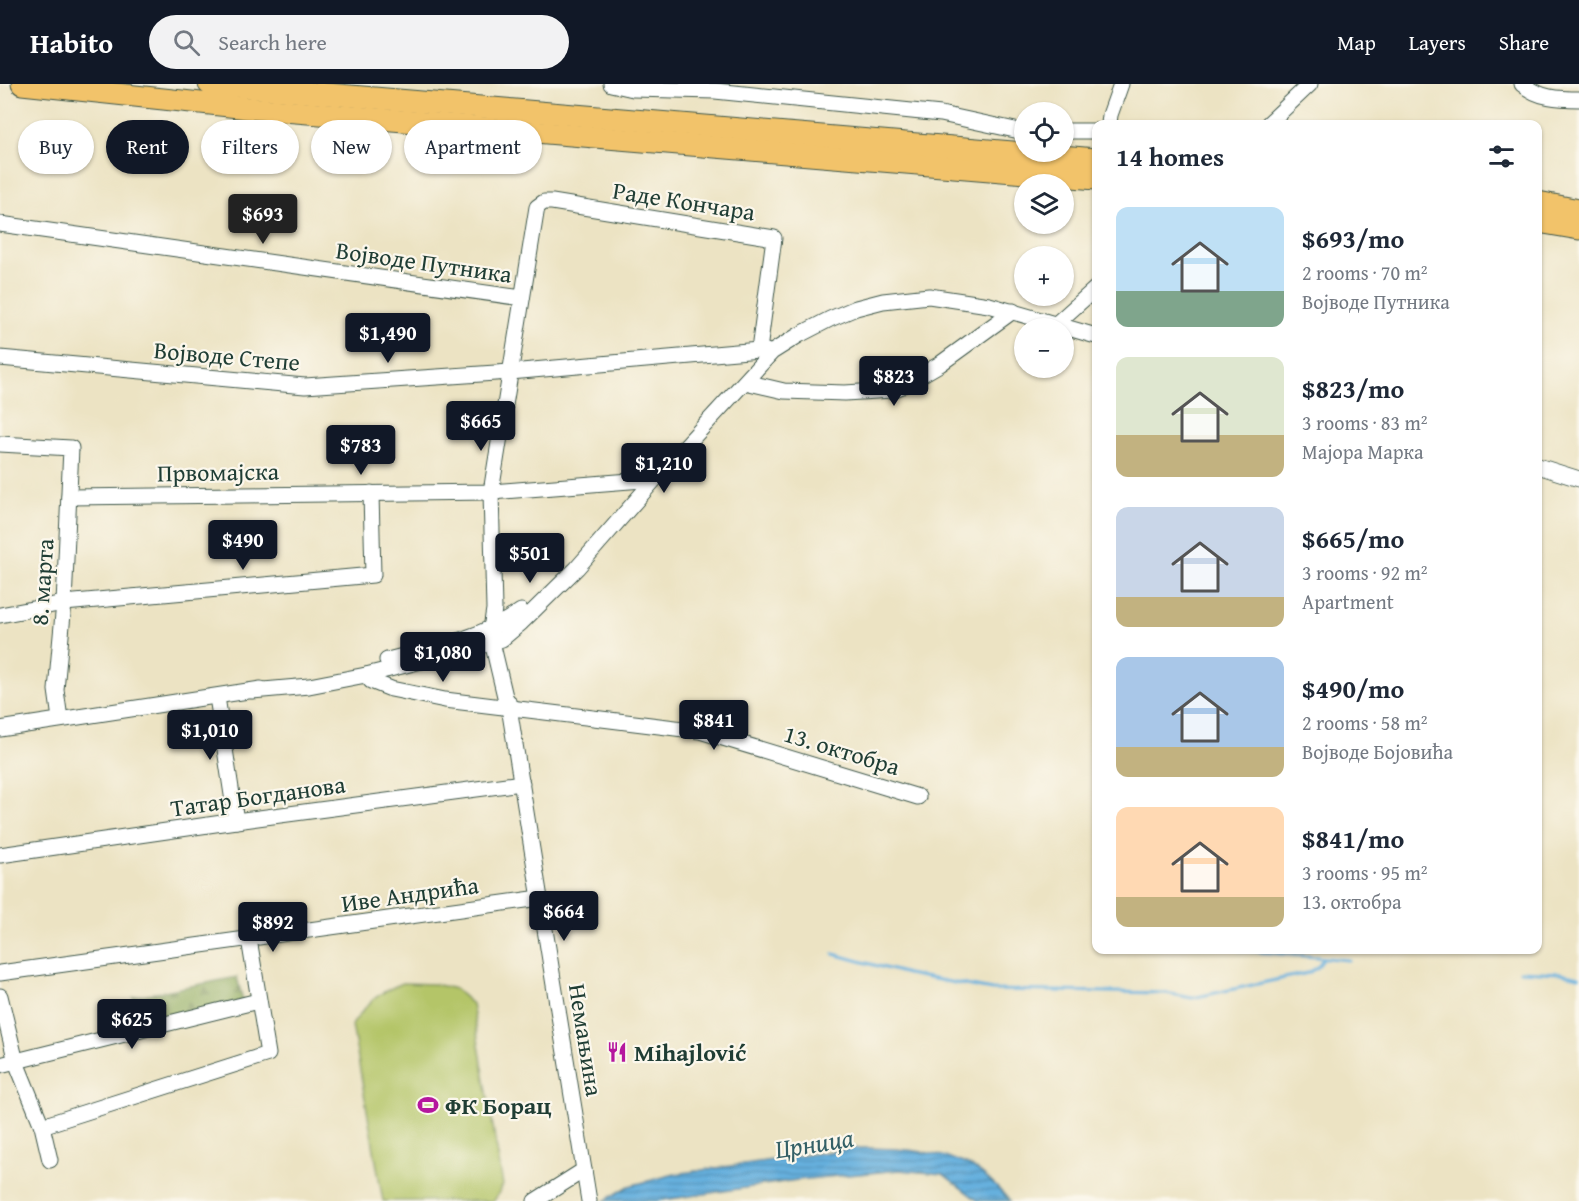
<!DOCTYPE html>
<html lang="en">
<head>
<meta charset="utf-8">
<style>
  :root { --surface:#fff; --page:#f2f2f3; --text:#1f2937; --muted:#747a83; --accent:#111827 }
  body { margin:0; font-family:"Gentium Book Plus",serif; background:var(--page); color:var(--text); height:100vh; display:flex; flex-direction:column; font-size:22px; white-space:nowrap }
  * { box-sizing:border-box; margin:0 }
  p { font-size:20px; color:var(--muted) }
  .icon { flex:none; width:33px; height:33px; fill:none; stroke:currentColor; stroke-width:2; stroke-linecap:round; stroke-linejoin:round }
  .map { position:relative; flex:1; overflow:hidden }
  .side { position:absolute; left:1092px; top:36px; width:450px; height:834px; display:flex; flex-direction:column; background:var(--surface); border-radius:12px; box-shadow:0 2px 4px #0004 }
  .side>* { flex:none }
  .hud { position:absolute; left:18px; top:36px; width:570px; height:54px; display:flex; gap:12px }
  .controls { position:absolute; left:1014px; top:18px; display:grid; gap:12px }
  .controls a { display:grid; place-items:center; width:60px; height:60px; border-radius:50%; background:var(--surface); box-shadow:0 2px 4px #0004; font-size:30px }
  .price { position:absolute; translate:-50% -51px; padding:0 14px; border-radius:6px; background:var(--accent); color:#fff; font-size:20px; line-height:39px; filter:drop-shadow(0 2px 3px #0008) }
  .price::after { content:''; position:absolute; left:50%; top:36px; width:18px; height:14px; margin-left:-9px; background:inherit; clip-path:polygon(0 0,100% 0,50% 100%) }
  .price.current { background:#222; color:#fff }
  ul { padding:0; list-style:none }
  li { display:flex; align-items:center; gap:18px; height:150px; padding:0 24px }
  li span { display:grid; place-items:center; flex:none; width:168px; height:120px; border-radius:12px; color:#555 }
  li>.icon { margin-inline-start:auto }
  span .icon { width:72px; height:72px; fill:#fffc; stroke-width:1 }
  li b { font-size:26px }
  h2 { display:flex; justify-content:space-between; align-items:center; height:72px; padding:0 24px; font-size:26px }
  .chip { padding:0 21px; border-radius:27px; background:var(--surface); box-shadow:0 2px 4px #0004; font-size:21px; line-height:54px }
  .chip.current { background:var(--accent); color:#fff }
  header { display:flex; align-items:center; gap:36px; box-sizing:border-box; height:84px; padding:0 30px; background:var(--accent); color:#fff }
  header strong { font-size:28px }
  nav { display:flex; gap:33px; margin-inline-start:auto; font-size:21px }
  .search { width:420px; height:54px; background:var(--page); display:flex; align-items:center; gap:15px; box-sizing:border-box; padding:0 21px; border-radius:33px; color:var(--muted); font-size:22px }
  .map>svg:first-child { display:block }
</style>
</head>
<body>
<header>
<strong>Habito</strong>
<div class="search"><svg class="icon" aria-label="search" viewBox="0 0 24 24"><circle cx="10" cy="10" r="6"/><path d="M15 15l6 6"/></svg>Search here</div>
<nav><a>Map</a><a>Layers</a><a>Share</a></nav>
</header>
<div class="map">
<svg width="1579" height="1117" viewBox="0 0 1579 1117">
  <defs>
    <pattern id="forest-firs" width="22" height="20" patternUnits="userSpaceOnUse" patternTransform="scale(1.5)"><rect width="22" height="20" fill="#8faa5c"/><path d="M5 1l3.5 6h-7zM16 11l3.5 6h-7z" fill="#748c4d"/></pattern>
    <pattern id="water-rules" width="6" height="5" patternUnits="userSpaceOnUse" patternTransform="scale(1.5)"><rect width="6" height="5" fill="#66b0de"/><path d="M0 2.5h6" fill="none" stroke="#5390b5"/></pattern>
  </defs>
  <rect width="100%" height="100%" fill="#fbf7ec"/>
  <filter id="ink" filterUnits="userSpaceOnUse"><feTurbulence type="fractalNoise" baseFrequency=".0167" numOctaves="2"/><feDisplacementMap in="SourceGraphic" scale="12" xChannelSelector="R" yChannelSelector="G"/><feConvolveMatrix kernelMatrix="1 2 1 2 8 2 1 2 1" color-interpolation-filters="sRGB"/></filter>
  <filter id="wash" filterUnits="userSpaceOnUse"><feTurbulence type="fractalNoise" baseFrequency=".008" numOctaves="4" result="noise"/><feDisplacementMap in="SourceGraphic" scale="24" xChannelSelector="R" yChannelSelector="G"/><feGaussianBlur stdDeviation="1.35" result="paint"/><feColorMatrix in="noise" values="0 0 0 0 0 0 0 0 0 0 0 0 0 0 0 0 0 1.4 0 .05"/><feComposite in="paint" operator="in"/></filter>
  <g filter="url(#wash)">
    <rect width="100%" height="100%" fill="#ece3c3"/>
    <path fill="url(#forest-firs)" stroke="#577448" stroke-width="1.5" d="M237 893 243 917 138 942 133 913Z"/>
    <path fill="#b4c567" stroke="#6a814e" stroke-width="1.5" d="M403 899 434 900 455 905 472 920 503 1101 494 1117H383L352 941C368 918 377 909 403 899Z"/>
    <path fill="url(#water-rules)" stroke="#427689" stroke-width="1.5" d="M855 1064C893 1064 933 1065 968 1081 984 1089 999 1105 1010 1117H978L943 1090 899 1086 797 1096 657 1117H604L629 1102 675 1090Z"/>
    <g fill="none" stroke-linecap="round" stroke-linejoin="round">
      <g stroke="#66b0de" stroke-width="3">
        <path d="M1239 866 1349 876"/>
        <path d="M834 870 907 890 992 906 1166 909 1192 914 1308 889 1318 883 1323 874"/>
        <path d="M1520 887 1561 889 1579 893"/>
      </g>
    </g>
  </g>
  <g filter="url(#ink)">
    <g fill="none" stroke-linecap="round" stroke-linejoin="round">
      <g stroke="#3e5649" stroke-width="17">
        <g id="minor">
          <path d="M611 0 633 5 715 7 941 30 1024 48"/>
          <path d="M1522 0C1538 14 1559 15 1579 15"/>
          <path d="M1109 40 1110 31 1121 0"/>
          <path d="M1268 40 1310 0"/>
          <path d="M1064 47H1096"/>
          <path d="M0 140 522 214"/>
          <path d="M1056 240 1096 204"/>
          <path d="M0 274 305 302 510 288 759 266 766 267"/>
          <path d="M745 298 784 307 845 309 892 306 902 302 940 280 1013 227"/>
          <path d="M0 360 71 364 64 519 56 606 60 635"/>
          <path d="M1538 382 1579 395"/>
          <path d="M69 413 491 408 655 395"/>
          <path d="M0 531 64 519 373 491 371 409"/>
          <path d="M387 576C432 565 482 554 521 527"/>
          <path d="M366 591 371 597 391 605 445 616 700 647 918 713"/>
          <path d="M252 607 309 602 366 591 477 563 502 555 521 539 577 484 655 395 772 268 799 251 830 235 856 224 883 217 929 212 989 221 1096 252"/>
          <path d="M217 613 236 737"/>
          <path d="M508 617 589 1117"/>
          <path d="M508 625 492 558 491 545 494 525 491 408 537 123 544 118H552L774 154 759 266"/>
          <path d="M0 645 261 605"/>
          <path d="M0 771 236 737 522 699"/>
          <path d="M0 889 540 814"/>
          <path d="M0 912 16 978 42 1042 50 1076"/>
          <path d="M0 981 258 917"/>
          <path d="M42 1042 268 970 249 855"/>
          <path d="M535 1117 584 1086"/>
        </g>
      </g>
      <g stroke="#3e5649" stroke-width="23">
        <g id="highway">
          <path d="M22 0 248 24 1096 95"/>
          <path d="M209 0 1096 75"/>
          <path d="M1538 118 1579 126"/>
          <path d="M1538 138 1579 145"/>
        </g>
      </g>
      <use href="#minor" stroke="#fff" stroke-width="15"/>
      <use href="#highway" stroke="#f2c36a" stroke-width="21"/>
    </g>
  </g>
  <defs>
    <g id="restaurant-bare" transform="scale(1.62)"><path d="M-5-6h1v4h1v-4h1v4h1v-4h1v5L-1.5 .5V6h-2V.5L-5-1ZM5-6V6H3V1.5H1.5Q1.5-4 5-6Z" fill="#b5179e" stroke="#fbf7ec" stroke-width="2.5" paint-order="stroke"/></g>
    <g id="stadium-bare" transform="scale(1.62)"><path d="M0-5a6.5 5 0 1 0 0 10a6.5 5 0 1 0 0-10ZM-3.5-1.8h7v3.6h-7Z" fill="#b5179e" stroke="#fbf7ec" stroke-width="2.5" paint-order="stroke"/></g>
  </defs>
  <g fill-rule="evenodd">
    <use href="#restaurant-bare" x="617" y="968"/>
    <use href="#stadium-bare" x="428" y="1021"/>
  </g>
  <g text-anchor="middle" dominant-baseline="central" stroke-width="4.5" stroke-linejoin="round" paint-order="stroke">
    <g font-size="24" fill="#1f3d34" stroke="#fbf7ec">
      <text transform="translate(684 117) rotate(9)">Раде Кончара</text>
      <text transform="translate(424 178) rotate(8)">Војводе Путника</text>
      <text transform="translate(227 272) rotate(5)">Војводе Степе</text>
      <text transform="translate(218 388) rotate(-1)">Првомајска</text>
      <text transform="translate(42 498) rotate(-86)">8. марта</text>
      <text transform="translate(842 666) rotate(17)">13. октобра</text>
      <text transform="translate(258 712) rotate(-8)">Татар Богданова</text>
      <text transform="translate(410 810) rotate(-8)">Иве Андрића</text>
      <text transform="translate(586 956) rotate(81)">Немањина</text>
    </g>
    <g font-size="24" font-weight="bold" fill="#1f3d34" stroke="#fbf7ec" text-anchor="start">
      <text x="634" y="968">Mihajlović</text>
      <text x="445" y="1021">ФК Борац</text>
    </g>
    <g font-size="26" font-style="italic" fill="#346067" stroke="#fbf7ec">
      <text transform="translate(814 1059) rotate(-9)">Црница</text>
    </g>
  </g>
</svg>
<div class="controls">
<a><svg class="icon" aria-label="locate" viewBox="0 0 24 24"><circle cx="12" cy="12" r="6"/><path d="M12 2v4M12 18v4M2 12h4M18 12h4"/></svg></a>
<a><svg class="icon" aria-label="layers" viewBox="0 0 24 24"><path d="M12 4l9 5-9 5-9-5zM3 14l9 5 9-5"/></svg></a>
<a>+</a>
<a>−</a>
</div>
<b class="price current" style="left:263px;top:161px">$693</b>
<b class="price" style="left:388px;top:280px">$1,490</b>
<b class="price" style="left:894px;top:323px">$823</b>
<b class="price" style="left:481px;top:368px">$665</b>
<b class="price" style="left:361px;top:392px">$783</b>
<b class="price" style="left:664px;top:410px">$1,210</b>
<b class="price" style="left:243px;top:487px">$490</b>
<b class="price" style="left:530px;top:500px">$501</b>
<b class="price" style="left:443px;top:599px">$1,080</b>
<b class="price" style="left:714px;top:667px">$841</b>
<b class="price" style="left:210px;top:677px">$1,010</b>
<b class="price" style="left:564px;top:858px">$664</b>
<b class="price" style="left:273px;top:869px">$892</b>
<b class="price" style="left:132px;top:966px">$625</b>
<div class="hud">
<a class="chip">Buy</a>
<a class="chip current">Rent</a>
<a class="chip">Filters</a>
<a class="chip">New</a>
<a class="chip">Apartment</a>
</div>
<section class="side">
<h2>14 homes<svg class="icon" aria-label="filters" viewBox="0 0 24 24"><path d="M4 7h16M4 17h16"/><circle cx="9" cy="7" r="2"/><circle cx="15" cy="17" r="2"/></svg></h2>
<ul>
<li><span style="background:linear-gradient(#bfe0f5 70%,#7fa58c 0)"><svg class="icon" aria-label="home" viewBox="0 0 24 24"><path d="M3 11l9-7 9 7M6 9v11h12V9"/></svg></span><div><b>$693/mo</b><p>2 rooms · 70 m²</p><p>Војводе Путника</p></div></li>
<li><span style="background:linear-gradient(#dfe7d0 65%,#c2b280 0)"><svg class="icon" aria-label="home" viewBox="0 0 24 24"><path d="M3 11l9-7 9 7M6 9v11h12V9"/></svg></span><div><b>$823/mo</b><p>3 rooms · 83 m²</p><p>Мајора Марка</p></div></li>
<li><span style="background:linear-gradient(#c9d6e8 75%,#c2b280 0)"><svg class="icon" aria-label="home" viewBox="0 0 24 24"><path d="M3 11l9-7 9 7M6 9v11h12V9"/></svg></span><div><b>$665/mo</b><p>3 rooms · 92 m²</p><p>Apartment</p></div></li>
<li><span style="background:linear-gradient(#a9c7e8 75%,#c2b280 0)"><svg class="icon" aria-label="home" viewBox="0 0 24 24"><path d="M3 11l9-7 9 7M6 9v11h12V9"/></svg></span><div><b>$490/mo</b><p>2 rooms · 58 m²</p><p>Војводе Бојовића</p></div></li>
<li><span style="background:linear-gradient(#ffd9b3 75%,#c2b280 0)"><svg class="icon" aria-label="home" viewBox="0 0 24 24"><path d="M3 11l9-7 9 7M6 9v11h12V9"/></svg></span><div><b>$841/mo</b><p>3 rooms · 95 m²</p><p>13. октобра</p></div></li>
</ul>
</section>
</div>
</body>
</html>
